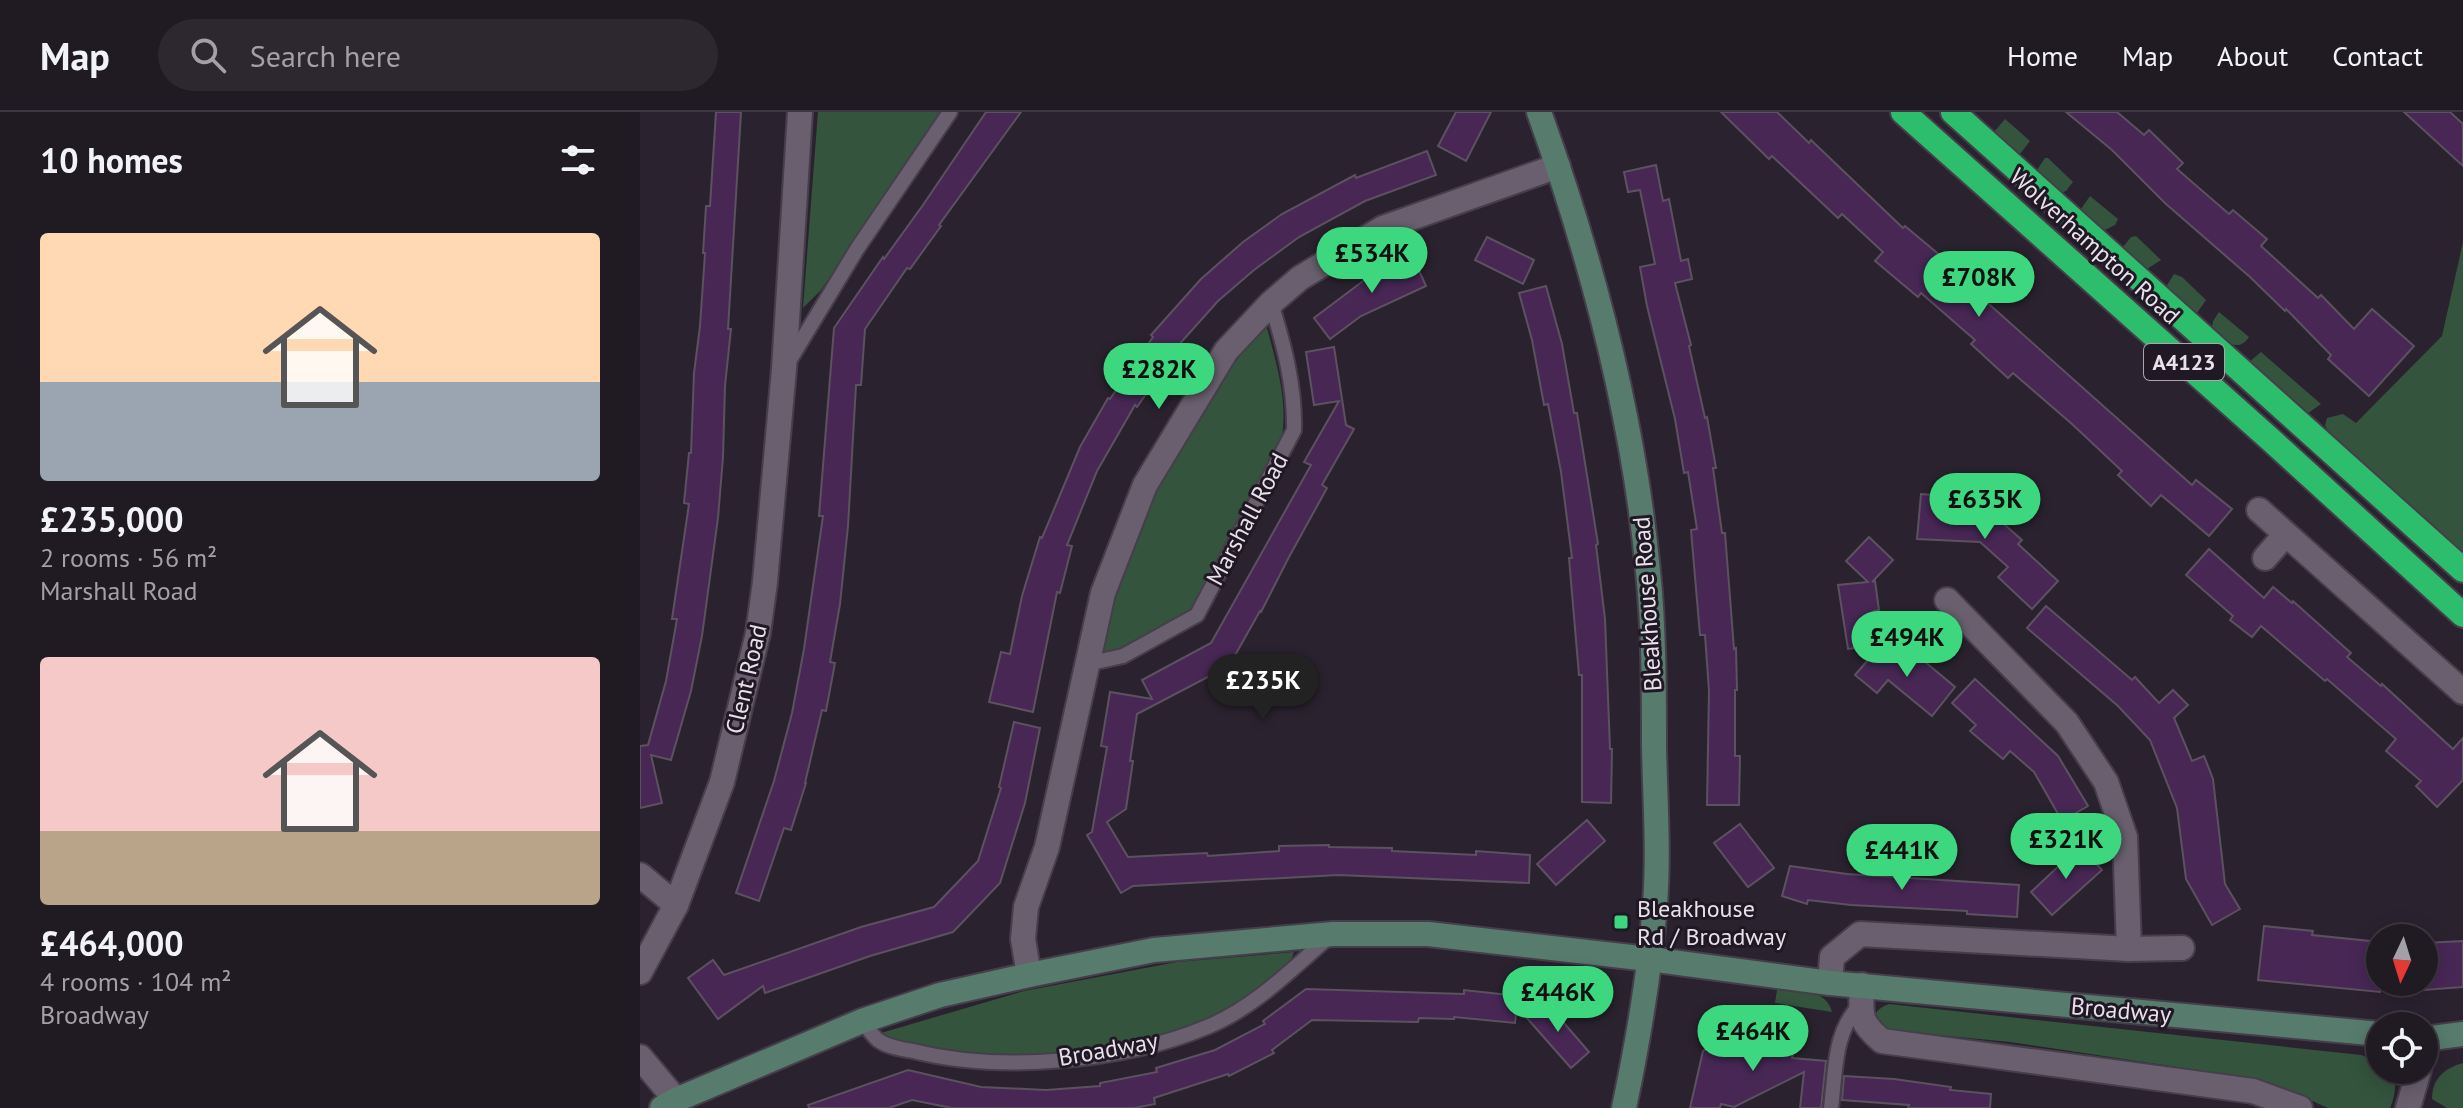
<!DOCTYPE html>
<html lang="en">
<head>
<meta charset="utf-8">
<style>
  :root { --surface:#201a23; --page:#2d2730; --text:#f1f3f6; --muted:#a2a1a6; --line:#3d3841; --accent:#3cd77e }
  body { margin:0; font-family:"PT Sans",sans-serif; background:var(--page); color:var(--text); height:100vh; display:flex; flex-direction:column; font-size:30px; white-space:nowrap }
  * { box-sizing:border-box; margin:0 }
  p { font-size:26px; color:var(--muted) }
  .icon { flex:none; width:44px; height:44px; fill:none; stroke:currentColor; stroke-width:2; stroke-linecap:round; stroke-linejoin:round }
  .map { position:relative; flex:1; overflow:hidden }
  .sheet { display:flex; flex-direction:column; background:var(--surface); width:640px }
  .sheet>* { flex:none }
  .needle { width:52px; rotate:184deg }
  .controls { position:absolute; left:1726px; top:812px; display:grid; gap:16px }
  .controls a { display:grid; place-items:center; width:72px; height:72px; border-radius:50%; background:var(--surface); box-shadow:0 4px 20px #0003,0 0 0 2px var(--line); font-size:40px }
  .price { position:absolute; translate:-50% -68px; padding:0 18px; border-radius:28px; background:var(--accent); color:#111; font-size:26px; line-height:52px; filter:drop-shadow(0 2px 4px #0008) }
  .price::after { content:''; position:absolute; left:50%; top:48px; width:24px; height:18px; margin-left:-12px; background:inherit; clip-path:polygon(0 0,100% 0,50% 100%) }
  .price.active { background:#222; color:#fff }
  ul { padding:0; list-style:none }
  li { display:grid; align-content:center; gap:16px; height:424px; padding:0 40px }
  li span { display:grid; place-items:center; height:248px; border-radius:8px; color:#555 }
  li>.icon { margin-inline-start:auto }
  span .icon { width:144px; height:144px; fill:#fffc; stroke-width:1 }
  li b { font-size:34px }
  h2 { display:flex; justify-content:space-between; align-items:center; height:96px; padding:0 40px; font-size:34px }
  header { display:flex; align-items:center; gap:48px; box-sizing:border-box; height:112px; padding:0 40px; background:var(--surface); border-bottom:2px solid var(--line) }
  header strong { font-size:38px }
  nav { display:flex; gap:44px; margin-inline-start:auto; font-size:28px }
  .search { width:560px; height:72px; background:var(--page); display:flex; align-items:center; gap:20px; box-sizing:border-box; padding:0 28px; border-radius:44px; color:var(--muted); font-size:30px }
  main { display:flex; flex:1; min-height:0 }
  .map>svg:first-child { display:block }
</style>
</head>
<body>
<header>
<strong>Map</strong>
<div class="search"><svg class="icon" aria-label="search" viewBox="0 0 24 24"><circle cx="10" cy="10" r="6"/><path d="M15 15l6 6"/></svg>Search here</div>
<nav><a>Home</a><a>Map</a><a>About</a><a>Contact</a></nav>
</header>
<main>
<section class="sheet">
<h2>10 homes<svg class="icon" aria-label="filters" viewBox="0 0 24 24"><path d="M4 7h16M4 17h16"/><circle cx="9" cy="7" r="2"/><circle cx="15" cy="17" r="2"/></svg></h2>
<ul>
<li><span style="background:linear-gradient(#ffd9b3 60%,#9aa5b1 0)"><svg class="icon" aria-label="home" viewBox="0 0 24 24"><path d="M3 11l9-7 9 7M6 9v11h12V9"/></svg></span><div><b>£235,000</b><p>2 rooms · 56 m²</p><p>Marshall Road</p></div></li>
<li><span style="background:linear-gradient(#f6c9c9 70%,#b9a48a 0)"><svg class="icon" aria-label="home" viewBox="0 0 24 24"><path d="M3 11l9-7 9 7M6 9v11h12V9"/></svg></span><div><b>£464,000</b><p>4 rooms · 104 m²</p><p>Broadway</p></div></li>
</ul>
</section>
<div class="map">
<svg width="1823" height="996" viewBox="0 0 1823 996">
  <rect width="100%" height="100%" fill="#2b222f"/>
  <g fill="#34543e">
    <path d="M178 0H301L181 178 163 196Z"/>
    <path d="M1365 7 1390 29 1380 42 1354 20Z"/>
    <path d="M1405 46H1408L1433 70 1426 79 1420 81 1397 58Z"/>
    <path d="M1450 84 1478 107 1475 113 1465 118 1441 102V97Z"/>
    <path d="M1496 124 1521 148 1507 157 1483 135 1491 125Z"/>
    <path d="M1823 130V441L1689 322 1685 313 1687 306 1703 302 1716 311 1802 224Z"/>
    <path d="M1534 162 1542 165 1566 188 1557 201 1526 175Z"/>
    <path d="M1579 200 1609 225C1597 243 1583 227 1572 215L1573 209Z"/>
    <path d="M627 216C636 250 648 288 642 324L549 501 478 541 464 543 461 538 481 457 537 336 605 236Z"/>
    <path d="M1621 240 1681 292 1667 302 1608 251Z"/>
    <path d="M654 840 651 848C637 861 622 879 605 888 523 935 427 949 334 945 303 943 266 942 241 921L384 879 537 850Z"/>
    <path d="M1137 878C1157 879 1186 876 1192 900L1135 891Z"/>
    <path d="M1249 892 1721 943 1740 950V958H1751C1758 969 1755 984 1750 996H1688L1650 979 1584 962 1370 930 1247 918 1232 910C1235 900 1239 896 1249 892Z"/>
    <path d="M1823 951V996H1807L1792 987C1792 966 1805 956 1823 951Z"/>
  </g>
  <g fill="#482755" stroke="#5c5160" stroke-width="2">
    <path d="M76 0H101L88 217H91L85 274 83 345 78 406 62 524 51 579 31 648 11 643 22 691 0 696V634L8 633 26 569 37 507H32L49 392 44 391 49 341H51L54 261 60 214 65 141H63L66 94H70Z"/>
    <path d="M346 0H381L299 113 301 114 270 157 267 156 225 217 221 273H216L208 414 200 492 190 550 195 551 186 599 182 598 165 671H166L151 718 144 716 119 789 96 781 134 669 152 601 164 537 183 404H179L194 216 243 145 244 147 283 93Z"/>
    <path d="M816 0H851L826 49 798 34Z"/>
    <path d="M1081 0H1137L1169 31 1171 28 1263 116 1265 114 1308 150 1305 153 1552 373 1556 368 1592 397 1569 424 1521 383 1511 394 1478 363 1482 359 1432 312 1373 261 1368 266 1331 232 1335 228 1281 181 1278 185 1235 149 1243 140 1202 102 1198 106 1132 44 1129 47Z"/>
    <path d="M1426 0H1477L1504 23 1509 18 1543 51 1537 57 1589 102 1593 98 1627 127 1621 134 1678 186 1681 183 1714 217 1732 197 1774 234 1729 284 1688 247 1691 243 1646 197 1645 199 1610 165 1526 92 1472 38Z"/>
    <path d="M1764 0H1810L1823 12V54Z"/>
    <path d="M787 39 796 63 725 89 659 125 614 158 578 189 527 246 530 248 497 295 495 293 457 359 427 433 432 434 420 481 417 480 393 600 349 590 361 540 370 542 382 484 400 425 402 426 440 335 468 286 470 287 513 225 511 223 561 167 603 130 642 102 715 63 716 66Z"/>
    <path d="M1016 53 1023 89 1029 87 1041 149 1048 147 1052 167 1035 171 1051 233 1049 234 1065 306 1067 305 1076 356H1073L1082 421H1085L1094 537 1096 536 1097 578H1095V644H1100L1099 693H1067L1069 579 1065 523H1060L1051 418 1057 417 1048 360 1044 361 1035 307 1007 194 1000 155 1015 152 1000 78 988 80 984 60Z"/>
    <path d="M847 125 894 148 883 172 835 148Z"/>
    <path d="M772 143 786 174 721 204 690 227 674 206 731 163Z"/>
    <path d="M906 174 922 232 934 301H937L958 432 956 433 965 507 970 637H972L971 691 942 690V563H939L929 446H932L921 360 908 292 904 293 892 228 879 181Z"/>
    <path d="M694 235 706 313 714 317 682 373 687 376 649 445 621 500 620 499 589 554 497 602 490 649H493L486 697 467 710 488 745 567 741 568 744 639 739V734L689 733V735L752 736V739L836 743V739L890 743 889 771 698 763 493 774 481 781 447 723 452 720 467 635 461 634 470 580 512 587 502 568 571 531 671 353 664 350 699 289 674 293 666 240Z"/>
    <path d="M1281 382 1315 385 1316 382 1341 384 1340 391 1382 428 1378 432 1418 469 1392 497 1358 465 1368 455 1340 430 1277 427Z"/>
    <path d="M1229 425 1253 448 1232 470 1235 469 1239 498 1234 499 1239 533 1208 537 1198 473 1228 470 1206 449Z"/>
    <path d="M1569 437 1624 486 1633 475 1652 491 1653 489 1711 541 1707 545 1741 574 1742 572 1813 637 1823 626V668L1797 695 1776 674 1781 669 1746 639 1756 627 1687 567 1685 569 1621 514 1612 525 1590 508 1593 504 1546 463Z"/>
    <path d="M1406 494 1492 568 1495 565 1519 591 1533 578 1548 593 1534 606 1552 649 1564 644 1573 667 1585 772 1600 797 1572 813 1546 767 1537 696 1510 628 1478 594 1387 516Z"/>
    <path d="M1241 533 1268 556 1278 544 1315 575 1292 604 1248 568 1237 581 1215 563Z"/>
    <path d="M1335 567 1418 644 1448 694 1422 709 1394 660 1370 639 1363 647 1330 619 1336 613 1312 591Z"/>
    <path d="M374 610 400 616 385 691 360 771 313 820 230 844 125 881 123 874 78 907 48 866 73 848 84 863 221 815 294 795 338 749 361 676 359 675Z"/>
    <path d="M947 708 965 729 916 773 897 752Z"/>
    <path d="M1100 712 1134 756 1108 775 1074 731Z"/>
    <path d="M1440 734 1462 758 1412 803 1391 780Z"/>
    <path d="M1150 754 1207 762 1379 773 1377 805 1327 802V799L1211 793 1168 788 1167 792 1142 784Z"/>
    <path d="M1624 814 1673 819 1672 823 1730 829V832H1740V880L1618 868Z"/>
    <path d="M1823 829V875L1784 878V831Z"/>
    <path d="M666 877 824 882V878L878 884 875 911 814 905V907L779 906 778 910 672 908 632 938 634 941 589 964 588 962 514 986 515 992 494 996H312L272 988 249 996H169L168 993 268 958 341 975 406 978 460 974V971L517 960 516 956 575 938 625 912 623 909Z"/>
    <path d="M905 889 949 940 931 956 886 905Z"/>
    <path d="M1094 921 1154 934 1152 946 1186 949 1181 996H1160L1164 960 1094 995 1081 992 1080 996H1050L1063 939Z"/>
    <path d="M1204 964 1254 967 1311 975 1310 978 1351 982 1350 996H1268L1269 993 1202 988Z"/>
  </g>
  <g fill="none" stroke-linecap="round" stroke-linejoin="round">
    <g stroke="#463e4a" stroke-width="18">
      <g id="lane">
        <path d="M148 251 217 137 310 0"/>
        <path d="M447 552 483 544 557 503 654 318C655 274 644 233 631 191"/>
        <path d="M222 909C227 915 232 923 238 928 247 935 262 937 273 939 361 961 483 950 567 915 614 896 652 857 690 824"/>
        <path d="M1191 996C1196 958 1193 919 1222 891"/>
      </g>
    </g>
    <g stroke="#463e4a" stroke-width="28">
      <g id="street">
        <path d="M1619 398 1823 580"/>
        <path d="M1625 446 1645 423"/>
        <path d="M1307 488 1427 611 1466 670 1485 725 1489 837"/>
        <path d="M0 763 36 793"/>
        <path d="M0 860 36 793 82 670 118 521 125 470 144 257 160 0"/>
        <path d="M389 863 383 827 386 795 407 735 463 481 505 373 586 239 631 191 660 166 743 116 918 54"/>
        <path d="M1190 871 1192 845 1220 822 1489 837 1542 836"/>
        <path d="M1222 873C1221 903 1218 909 1242 929L1613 979 1660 996"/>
        <path d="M0 945 36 988"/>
        <path d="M1768 996 1779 958"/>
      </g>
    </g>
    <g stroke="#463e4a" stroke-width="28">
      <g id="secondary">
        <path d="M899 0C952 148 993 302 1008 459 1014 517 1014 576 1014 635 1015 687 1019 740 1015 792 1010 861 998 929 984 996"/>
        <path d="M1784 927 1823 922"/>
        <path d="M22 996 36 988 222 909 300 883 389 863 514 838 693 822H788L1009 847 1190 871 1740 922"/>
      </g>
    </g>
    <g stroke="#463e4a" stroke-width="28">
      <g id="highway">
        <path d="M1263 0 1631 328 1823 503"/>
        <path d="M1313 0 1823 458"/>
      </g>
    </g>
    <use href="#lane" stroke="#695f6e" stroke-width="14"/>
    <use href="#street" stroke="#695f6e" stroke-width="24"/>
    <use href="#secondary" stroke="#577c6e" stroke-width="24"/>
    <use href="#highway" stroke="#2dbe6d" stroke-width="24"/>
  </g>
  <rect fill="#3cd77e" stroke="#211825" stroke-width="3" x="973" y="802" width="16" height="16" rx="4"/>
  <g text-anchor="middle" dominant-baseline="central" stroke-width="6" stroke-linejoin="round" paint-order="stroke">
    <rect fill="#211825" stroke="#aca5af" stroke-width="2" x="1504" y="232" width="80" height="36" rx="6"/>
    <g font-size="22" font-weight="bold" fill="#e7e1ea">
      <text x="1544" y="250">A4123</text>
    </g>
    <g font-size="24" fill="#e7e1ea" stroke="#211825">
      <text transform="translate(1455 134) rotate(42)">Wolverhampton Road</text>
      <text transform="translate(607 407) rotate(-62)">Marshall Road</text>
      <text transform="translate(1007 492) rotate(-94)">Bleakhouse Road</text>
      <text transform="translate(106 567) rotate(-77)">Clent Road</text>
      <text transform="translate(1481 898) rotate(5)">Broadway</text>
      <text transform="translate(468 937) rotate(-10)">Broadway</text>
    </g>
    <g font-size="24" fill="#e7e1ea" stroke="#211825" text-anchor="start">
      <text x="997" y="796">Bleakhouse<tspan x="997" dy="28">Rd / Broadway</tspan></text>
    </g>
  </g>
</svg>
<div class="controls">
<a><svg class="needle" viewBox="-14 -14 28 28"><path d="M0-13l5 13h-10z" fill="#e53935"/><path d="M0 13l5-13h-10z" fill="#a2a1a6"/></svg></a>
<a><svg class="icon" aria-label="locate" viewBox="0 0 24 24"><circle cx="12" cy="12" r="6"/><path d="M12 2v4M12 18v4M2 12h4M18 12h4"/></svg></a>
</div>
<b class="price" style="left:732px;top:183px">£534K</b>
<b class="price" style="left:1339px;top:207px">£708K</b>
<b class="price" style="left:519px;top:299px">£282K</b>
<b class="price" style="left:1345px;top:429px">£635K</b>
<b class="price" style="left:1267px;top:567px">£494K</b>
<b class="price active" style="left:623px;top:610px">£235K</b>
<b class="price" style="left:1426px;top:769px">£321K</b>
<b class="price" style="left:1262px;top:780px">£441K</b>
<b class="price" style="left:918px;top:922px">£446K</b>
<b class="price" style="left:1113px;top:961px">£464K</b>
</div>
</main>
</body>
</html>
